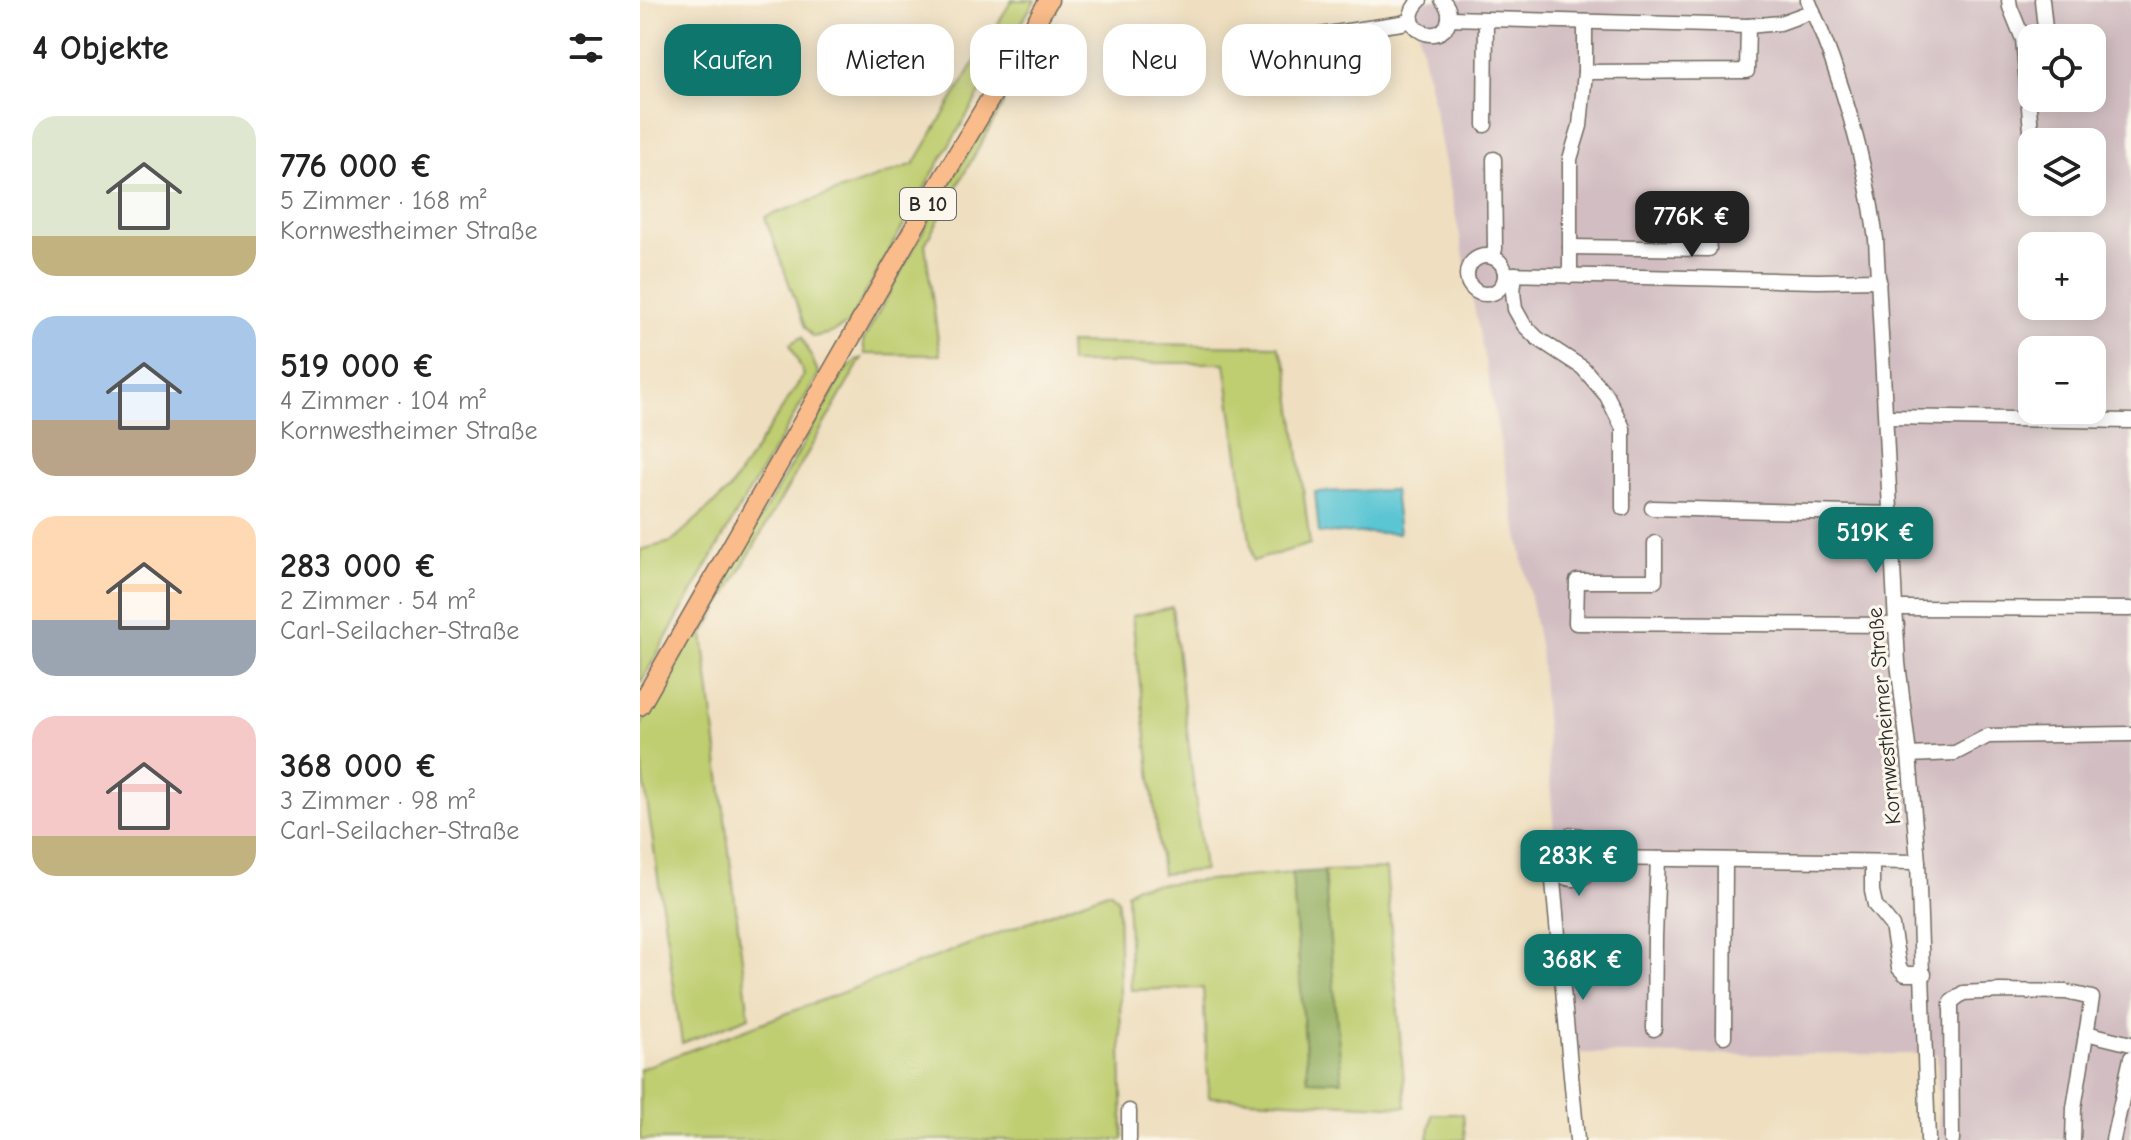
<!DOCTYPE html>
<html lang="de">
<head>
<meta charset="utf-8">
<style>
  :root { --surface:#fff; --page:#f2f2f2; --text:#222; --muted:#767676; --accent:#0f766e }
  body { margin:0; font-family:"Comic Neue",sans-serif; background:var(--page); color:var(--text); height:100vh; display:flex; flex-direction:column; font-size:30px; white-space:nowrap }
  * { box-sizing:border-box; margin:0 }
  p { font-size:26px; color:var(--muted) }
  .icon { flex:none; width:44px; height:44px; fill:none; stroke:currentColor; stroke-width:2; stroke-linecap:round; stroke-linejoin:round }
  .map { position:relative; flex:1; overflow:hidden }
  .panel { display:flex; flex-direction:column; background:var(--surface); width:640px }
  .panel>* { flex:none }
  .guide { position:absolute; left:24px; top:24px; width:760px; height:72px; display:flex; gap:16px }
  .buttons { position:absolute; left:1378px; top:24px; display:grid; gap:16px }
  .buttons a { display:grid; place-items:center; width:88px; height:88px; border-radius:16px; background:var(--surface); box-shadow:0 4px 20px #0003; font-size:40px }
  .price { position:absolute; translate:-50% -68px; padding:0 18px; border-radius:16px; background:var(--accent); color:#fff; font-size:26px; line-height:52px; filter:drop-shadow(0 2px 4px #0008) }
  .price::after { content:''; position:absolute; left:50%; top:48px; width:24px; height:18px; margin-left:-12px; background:inherit; clip-path:polygon(0 0,100% 0,50% 100%) }
  .price.current { background:#222; color:#fff }
  ul { padding:0; list-style:none }
  li { display:flex; align-items:center; gap:24px; height:200px; padding:0 32px }
  li span { display:grid; place-items:center; flex:none; width:224px; height:160px; border-radius:24px; color:#555 }
  li>.icon { margin-inline-start:auto }
  span .icon { width:96px; height:96px; fill:#fffc; stroke-width:1 }
  li b { font-size:34px }
  h2 { display:flex; justify-content:space-between; align-items:center; height:96px; padding:0 32px; font-size:34px }
  .chip { padding:0 28px; border-radius:24px; background:var(--surface); box-shadow:0 4px 20px #0003; font-size:28px; line-height:72px }
  .chip.current { background:var(--accent); color:#fff }
  main { display:flex; flex:1; min-height:0 }
  .map>svg:first-child { display:block }
</style>
</head>
<body>
<main>
<section class="panel">
<h2>4 Objekte<svg class="icon" aria-label="filters" viewBox="0 0 24 24"><path d="M4 7h16M4 17h16"/><circle cx="9" cy="7" r="2"/><circle cx="15" cy="17" r="2"/></svg></h2>
<ul>
<li><span style="background:linear-gradient(#dfe7d0 75%,#c2b280 0)"><svg class="icon" aria-label="home" viewBox="0 0 24 24"><path d="M3 11l9-7 9 7M6 9v11h12V9"/></svg></span><div><b>776 000 €</b><p>5 Zimmer · 168 m²</p><p>Kornwestheimer Straße</p></div></li>
<li><span style="background:linear-gradient(#a9c7e8 65%,#b9a48a 0)"><svg class="icon" aria-label="home" viewBox="0 0 24 24"><path d="M3 11l9-7 9 7M6 9v11h12V9"/></svg></span><div><b>519 000 €</b><p>4 Zimmer · 104 m²</p><p>Kornwestheimer Straße</p></div></li>
<li><span style="background:linear-gradient(#ffd9b3 65%,#9aa5b1 0)"><svg class="icon" aria-label="home" viewBox="0 0 24 24"><path d="M3 11l9-7 9 7M6 9v11h12V9"/></svg></span><div><b>283 000 €</b><p>2 Zimmer · 54 m²</p><p>Carl-Seilacher-Straße</p></div></li>
<li><span style="background:linear-gradient(#f6c9c9 75%,#c2b280 0)"><svg class="icon" aria-label="home" viewBox="0 0 24 24"><path d="M3 11l9-7 9 7M6 9v11h12V9"/></svg></span><div><b>368 000 €</b><p>3 Zimmer · 98 m²</p><p>Carl-Seilacher-Straße</p></div></li>
</ul>
</section>
<div class="map">
<svg width="1491" height="1140" viewBox="0 0 1491 1140">
  <rect width="100%" height="100%" fill="#fbf7ec"/>
  <filter id="ink" filterUnits="userSpaceOnUse"><feTurbulence type="fractalNoise" baseFrequency=".0125" numOctaves="2"/><feDisplacementMap in="SourceGraphic" scale="16" xChannelSelector="R" yChannelSelector="G"/><feConvolveMatrix kernelMatrix="1 2 1 2 8 2 1 2 1" color-interpolation-filters="sRGB"/></filter>
  <filter id="wash" filterUnits="userSpaceOnUse"><feTurbulence type="fractalNoise" baseFrequency=".006" numOctaves="4" result="noise"/><feDisplacementMap in="SourceGraphic" scale="32" xChannelSelector="R" yChannelSelector="G"/><feGaussianBlur stdDeviation="1.8" result="paint"/><feColorMatrix in="noise" values="0 0 0 0 0 0 0 0 0 0 0 0 0 0 0 0 0 1.4 0 .05"/><feComposite in="paint" operator="in"/></filter>
  <g filter="url(#wash)">
    <rect width="100%" height="100%" fill="#efdfc0"/>
    <path fill="#d2bec2" fill-rule="evenodd" d="M772 0H1491V1140H1299L1297 1054 1039 1055 935 1053 918 885 900 650 846 366ZM1392 38H1452V98H1392ZM1392 142H1452V202H1392ZM1392 246H1452V306H1392ZM1392 350H1452V410H1392Z"/>
    <g fill="#bfce71" stroke="#757c4e" stroke-width="2">
      <path d="M372 0H395L293 173 208 324 191 333 173 337 165 327 125 217 274 164Z"/>
      <path d="M362 99 363 104 285 244 300 355 225 354 223 341 306 189Z"/>
      <path d="M162 337 179 374 103 502 0 684V550L31 542 89 490 164 375 150 344Z"/>
      <path d="M429 343 638 346 648 369 670 544 613 561 585 363H430Z"/>
      <path d="M222 358 63 635 109 1017 42 1043 0 753V727L204 373 216 360Z"/>
      <path d="M532 607 564 870 522 874 492 616Z"/>
      <path d="M746 869 766 1107 569 1097 563 988 491 990 487 893 496 886 652 873 668 1080 701 1081 684 871Z"/>
      <path d="M470 891 478 900 483 1140H0V1069Z"/>
      <path d="M792 1114H823L825 1140H788Z"/>
    </g>
    <path fill="#97b163" stroke="#616e47" stroke-width="2" d="M684 871 702 1081 668 1080 652 873Z"/>
    <path fill="#5ac5d3" stroke="#42787f" stroke-width="2" d="M754 490 759 533H679L675 492Z"/>
  </g>
  <g filter="url(#ink)">
    <g fill="none" stroke-linecap="round" stroke-linejoin="round">
      <g stroke="#706a5f" stroke-width="17">
        <g id="minor">
          <path d="M780 0C751 29 805 50 809 18 810 10 807 5 802 0"/>
          <path d="M1168 0C1201 75 1225 158 1236 239L1258 663 1269 755 1278 862 1288 1140"/>
          <path d="M1369 0 1370 7 1383 39 1392 142"/>
          <path d="M1402 0 1406 38"/>
          <path d="M809 18 1108 26 1140 23 1173 11"/>
          <path d="M633 42 762 23 772 19"/>
          <path d="M945 72V22"/>
          <path d="M845 125 846 20"/>
          <path d="M930 247 1069 249 1066 219"/>
          <circle cx="846" cy="275" r="19"/>
          <path d="M852 257 855 249 854 159"/>
          <path d="M865 274 1178 281 1239 280"/>
          <path d="M875 274 873 292 875 309 884 325 897 338 943 368 967 396 983 428V508"/>
          <path d="M930 276V159L940 126 945 72 1107 71 1108 26"/>
          <path d="M1247 417 1491 421"/>
          <path d="M1012 508 1252 514"/>
          <path d="M1015 543V581H937L936 623 1257 625"/>
          <path d="M1257 608 1491 609"/>
          <path d="M1269 755 1315 753 1348 736 1491 734"/>
          <circle cx="934" cy="857" r="22"/>
          <path d="M956 858 1278 862"/>
          <path d="M1232 863V891L1235 905 1252 926 1259 968 1265 974H1284"/>
          <path d="M913 865V881L937 1140"/>
          <path d="M1014 1029 1015 937 1018 859"/>
          <path d="M1446 1033 1491 1044"/>
          <path d="M1084 1036 1085 860"/>
          <path d="M489 1140V1111"/>
          <path d="M1312 1140 1311 1002 1323 993 1360 991 1426 992 1452 998 1434 1108 1433 1140"/>
          <path d="M1473 1140 1491 1058"/>
        </g>
      </g>
      <g stroke="#706a5f" stroke-width="21">
        <path id="major" d="M0 706 294 193 409 0"/>
      </g>
      <use href="#minor" stroke="#fff" stroke-width="14"/>
      <use href="#major" stroke="#f9bc8a" stroke-width="18"/>
    </g>
  </g>
  <g text-anchor="middle" dominant-baseline="central" stroke-width="6" stroke-linejoin="round" paint-order="stroke">
    <rect fill="#fbf7ec" stroke="#696865" stroke-width="2" x="260" y="188" width="56" height="32" rx="6"/>
    <g font-size="20" font-weight="bold" fill="#2b2b2b">
      <text x="288" y="204">B 10</text>
    </g>
    <g font-size="22" fill="#2b2b2b" stroke="#fbf7ec">
      <text transform="translate(1244 716) rotate(-95)">Kornwestheimer Straße</text>
    </g>
  </g>
</svg>
<div class="buttons">
<a><svg class="icon" aria-label="locate" viewBox="0 0 24 24"><circle cx="12" cy="12" r="6"/><path d="M12 2v4M12 18v4M2 12h4M18 12h4"/></svg></a>
<a><svg class="icon" aria-label="layers" viewBox="0 0 24 24"><path d="M12 4l9 5-9 5-9-5zM3 14l9 5 9-5"/></svg></a>
<a>+</a>
<a>−</a>
</div>
<b class="price current" style="left:1052px;top:259px">776K €</b>
<b class="price" style="left:1236px;top:575px">519K €</b>
<b class="price" style="left:939px;top:898px">283K €</b>
<b class="price" style="left:943px;top:1002px">368K €</b>
<div class="guide">
<a class="chip current">Kaufen</a>
<a class="chip">Mieten</a>
<a class="chip">Filter</a>
<a class="chip">Neu</a>
<a class="chip">Wohnung</a>
</div>
</div>
</main>
</body>
</html>
